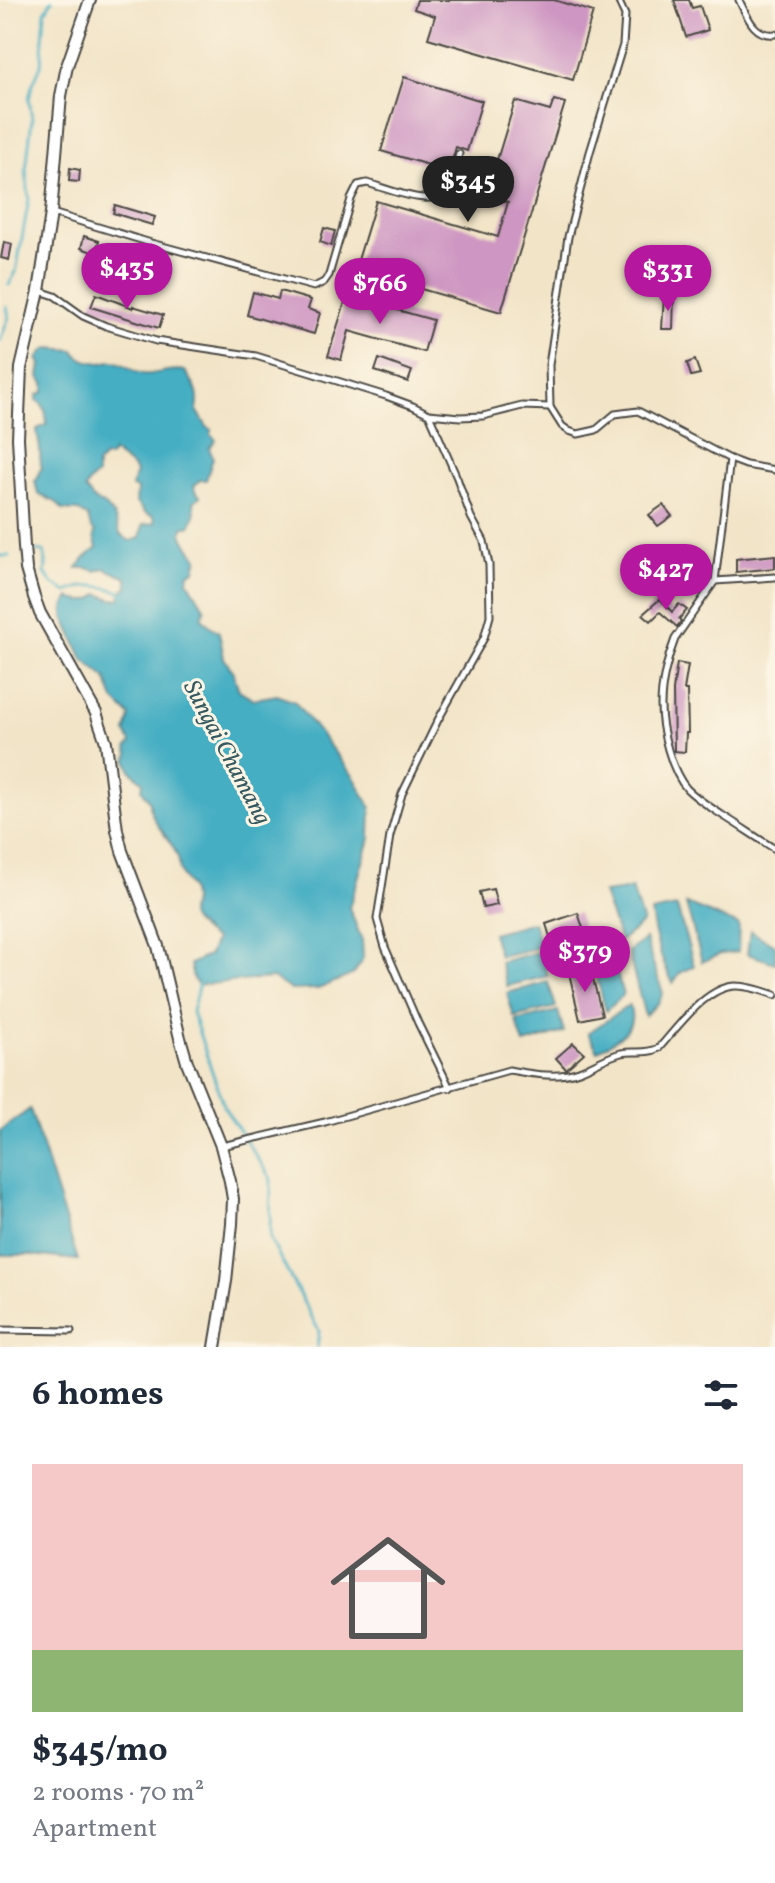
<!DOCTYPE html>
<html lang="en">
<head>
<meta charset="utf-8">
<style>
  :root { --surface:#fff; --page:#f2f2f3; --text:#1f2937; --muted:#747a83; --accent:#b5179e }
  body { margin:0; font-family:Vollkorn,serif; background:var(--page); color:var(--text); height:100vh; display:flex; flex-direction:column; font-size:30px; white-space:nowrap }
  * { box-sizing:border-box; margin:0 }
  p { font-size:26px; color:var(--muted) }
  .icon { flex:none; width:44px; height:44px; fill:none; stroke:currentColor; stroke-width:2; stroke-linecap:round; stroke-linejoin:round }
  .map { position:relative; height:1347px; overflow:hidden }
  .sheet { display:flex; flex-direction:column; background:var(--surface); flex:1 }
  .sheet>* { flex:none }
  .price { position:absolute; translate:-50% -68px; padding:0 18px; border-radius:28px; background:var(--accent); color:#fff; font-size:26px; line-height:52px; filter:drop-shadow(0 2px 4px #0008) }
  .price::after { content:''; position:absolute; left:50%; top:48px; width:24px; height:18px; margin-left:-12px; background:inherit; clip-path:polygon(0 0,100% 0,50% 100%) }
  .price.current { background:#222; color:#fff }
  ul { padding:0; list-style:none }
  li { display:grid; align-content:center; gap:16px; height:424px; padding:0 32px }
  li span { display:grid; place-items:center; height:248px; border-radius:0px; color:#555 }
  li>.icon { margin-inline-start:auto }
  span .icon { width:144px; height:144px; fill:#fffc; stroke-width:1 }
  li b { font-size:34px }
  h2 { display:flex; justify-content:space-between; align-items:center; height:96px; padding:0 32px; font-size:34px }
  .map>svg:first-child { display:block }
</style>
</head>
<body>
<div class="map">
<svg width="775" height="1347" viewBox="0 0 775 1347">
  <rect width="100%" height="100%" fill="#fcf5e5"/>
  <filter id="ink" filterUnits="userSpaceOnUse"><feTurbulence type="fractalNoise" baseFrequency=".0125" numOctaves="2"/><feDisplacementMap in="SourceGraphic" scale="16" xChannelSelector="R" yChannelSelector="G"/><feConvolveMatrix kernelMatrix="1 2 1 2 8 2 1 2 1" color-interpolation-filters="sRGB"/></filter>
  <filter id="wash" filterUnits="userSpaceOnUse"><feTurbulence type="fractalNoise" baseFrequency=".006" numOctaves="4" result="noise"/><feDisplacementMap in="SourceGraphic" scale="32" xChannelSelector="R" yChannelSelector="G"/><feGaussianBlur stdDeviation="1.8" result="paint"/><feColorMatrix in="noise" values="0 0 0 0 0 0 0 0 0 0 0 0 0 0 0 0 0 1.4 0 .05"/><feComposite in="paint" operator="in"/></filter>
  <g filter="url(#wash)">
    <rect width="100%" height="100%" fill="#f2e4c7"/>
    <g fill="#44aec3" stroke="#386c77" stroke-width="2" fill-rule="evenodd">
      <path d="M48 348 74 350C79 360 91 362 101 363 104 363 111 360 113 361 126 362 135 376 149 374 161 373 171 368 185 371 194 384 201 393 197 410L207 427 212 430 211 435 216 440 209 448 213 458 206 480H200L194 486 195 491 200 496 194 502 195 515 190 526H184L181 533 191 550 198 558 195 570 189 573 188 581 205 609 202 618 210 626 219 632 224 658 232 670 239 690 254 699 277 695 295 702 354 777 371 807 370 839 349 908 362 940 363 958 354 974 318 989 291 990 273 978 198 985 193 979 190 964 209 955 215 940C208 935 195 926 191 918 188 913 192 905 192 900 191 881 184 884 180 871 179 867 180 862 178 858 172 837 149 824 150 802L142 789 143 782 131 771 127 760 129 754 127 748 131 743 126 732 130 716 114 700 106 678 83 659 64 617V606L70 598C81 603 91 602 99 594L112 599H120L121 592 128 587 127 578 104 568 96 571 87 568H77L85 558 97 548 94 537 95 532 91 528 88 517 79 511 63 510 56 502 38 494 35 481 38 478 39 472 42 468C39 461 41 458 40 451 40 444 37 437 37 429L47 425C46 414 46 406 37 400V395L44 392V383L39 377 41 364 38 359 41 354ZM113 452C120 459 131 464 136 472L132 487 137 489 136 503 145 513 154 517 155 523 143 525 140 538 130 541 120 534 114 516 104 504 95 501 85 489 89 482 97 475V465L104 457 109 458Z"/>
      <path d="M632 889 643 923 620 941 603 893Z"/>
      <path d="M686 904 739 925 738 952 721 954 702 962Z"/>
      <path d="M677 907 694 966 680 973 673 983C660 958 655 940 651 912Z"/>
      <path d="M533 922 541 947 499 956 492 933Z"/>
      <path d="M750 931 775 945V963L747 954Z"/>
      <path d="M645 939 663 993 659 1002 645 1016 628 952Z"/>
      <path d="M610 948 623 995 606 1011 590 953Z"/>
      <path d="M541 951 548 976 507 986 500 962Z"/>
      <path d="M548 982 556 1007 514 1017 507 993Z"/>
      <path d="M629 1005C639 1030 616 1039 598 1051L588 1033Z"/>
      <path d="M558 1011 564 1032 524 1044 516 1021Z"/>
      <path d="M30 1109 78 1260 30 1255H0V1131Z"/>
    </g>
    <g fill="none" stroke-linecap="round" stroke-linejoin="round">
      <g stroke="#44aec3" stroke-width="3">
        <path d="M9 285 16 272 29 199 26 170 32 119 29 99 32 86 41 65 45 12 52 0"/>
        <path d="M0 341 9 317 7 307"/>
        <path d="M35 551 44 552 46 563 45 573 53 584 67 592C89 583 100 585 121 592L122 594"/>
        <path d="M0 556H9"/>
        <path d="M199 983 192 1012 224 1107 271 1179 270 1239 319 1331 317 1347"/>
      </g>
    </g>
    <g id="blocks">
      <g fill="#ce96c2">
        <path d="M417 0H554L593 12 573 80 428 38 435 16 414 9Z"/>
        <path d="M674 0H689L692 8 700 6 708 30 686 37Z"/>
        <path d="M404 77 482 101 467 151 456 147 449 171 381 151Z"/>
        <path d="M554 100 565 103 501 312 355 270 376 201 498 237 508 202 486 196 515 101 550 111Z"/>
        <path d="M70 168 80 170 79 182 69 181Z"/>
        <path d="M115 205 155 217 152 225 113 213Z"/>
        <path d="M324 228 335 231 331 246 320 242Z"/>
        <path d="M84 236 99 241 95 253 81 248Z"/>
        <path d="M4 242 12 244 9 260 1 258Z"/>
        <path d="M280 291 311 300 308 309 320 313 314 334 247 315 253 292 278 299Z"/>
        <path d="M96 294 133 308V306L163 315 159 328 91 307Z"/>
        <path d="M664 295 674 296 673 329H662Z"/>
        <path d="M347 296 433 320 424 352 349 331 341 360 328 356Z"/>
        <path d="M379 359 412 371 408 382 375 371Z"/>
        <path d="M695 360 700 374 691 376 687 363Z"/>
        <path d="M663 505 672 516 658 526 649 515Z"/>
        <path d="M775 555V568L736 572V559Z"/>
        <path d="M660 599 672 612 679 604 687 610 679 619 681 621 677 627 660 612 651 621 643 614Z"/>
        <path d="M677 663 688 665 684 690H687L688 733H686L685 752 674 751V749L673 690Z"/>
        <path d="M493 889 497 905 483 908 479 892Z"/>
        <path d="M578 913 583 928 559 935 563 947 554 950 546 924Z"/>
        <path d="M590 967 602 1015 580 1020 569 973Z"/>
        <path d="M573 1043 584 1053 566 1069 556 1058Z"/>
      </g>
    </g>
  </g>
  <g filter="url(#ink)">
    <use href="#blocks" fill-opacity="0" stroke="#494742" stroke-width="2"/>
    <g fill="none" stroke-linecap="round" stroke-linejoin="round">
      <g stroke="#494742" stroke-width="9">
        <g id="lane">
          <path d="M618 0 625 15 623 45 590 152 568 237 549 365 550 407 562 426 569 431 578 434 596 430 615 414 638 411 730 459 746 465 775 470"/>
          <path d="M739 0C747 16 754 37 775 34"/>
          <path d="M52 213 151 243 314 287 324 282 329 275 351 199 358 185 367 183C386 188 433 209 447 191 454 181 456 165 459 154"/>
          <path d="M40 291 55 296 83 316 106 326 156 341 256 356 386 396 413 406 429 414 460 417 483 416 522 406 550 407"/>
          <path d="M429 414 457 478 471 517 484 541 489 565 490 616 484 638 438 720 402 794 390 836 377 919 385 947 418 1023 450 1088"/>
          <path d="M730 459 715 581 675 639C667 659 661 685 661 706 661 730 671 771 687 789 697 799 710 807 722 815 740 826 757 838 775 849"/>
          <path d="M715 581 775 577"/>
          <path d="M222 1146 325 1122 509 1070C532 1074 557 1079 579 1071 593 1066 606 1057 621 1053 634 1050 646 1055 659 1048 678 1027 707 985 737 986 750 986 763 991 775 995"/>
          <path d="M0 1330 71 1331"/>
        </g>
      </g>
      <g stroke="#494742" stroke-width="14">
        <path id="street" d="M90 0 67 66 61 96 51 213 39 291 21 368 18 438 24 547 26 569 34 597 40 613 96 713 106 742 117 830 122 851 158 946 180 1038 187 1062 221 1146 230 1181 233 1199 232 1224 226 1281 215 1347"/>
      </g>
      <use href="#lane" stroke="#fff" stroke-width="5"/>
      <use href="#street" stroke="#fff" stroke-width="10"/>
    </g>
  </g>
  <g text-anchor="middle" dominant-baseline="central" stroke-width="6" stroke-linejoin="round" paint-order="stroke">
    <g font-size="24" font-style="italic" fill="#345960" stroke="#fcf5e5">
      <text transform="translate(226 753) rotate(62)">Sungai Chamang</text>
    </g>
  </g>
</svg>
<b class="price current" style="left:468px;top:224px">$345</b>
<b class="price" style="left:127px;top:311px">$435</b>
<b class="price" style="left:668px;top:313px">$331</b>
<b class="price" style="left:380px;top:326px">$766</b>
<b class="price" style="left:666px;top:612px">$427</b>
<b class="price" style="left:585px;top:994px">$379</b>
</div>
<section class="sheet">
<h2>6 homes<svg class="icon" aria-label="filters" viewBox="0 0 24 24"><path d="M4 7h16M4 17h16"/><circle cx="9" cy="7" r="2"/><circle cx="15" cy="17" r="2"/></svg></h2>
<ul>
<li><span style="background:linear-gradient(#f6c9c9 75%,#8fb573 0)"><svg class="icon" aria-label="home" viewBox="0 0 24 24"><path d="M3 11l9-7 9 7M6 9v11h12V9"/></svg></span><div><b>$345/mo</b><p>2 rooms · 70 m²</p><p>Apartment</p></div></li>
</ul>
</section>
</body>
</html>
